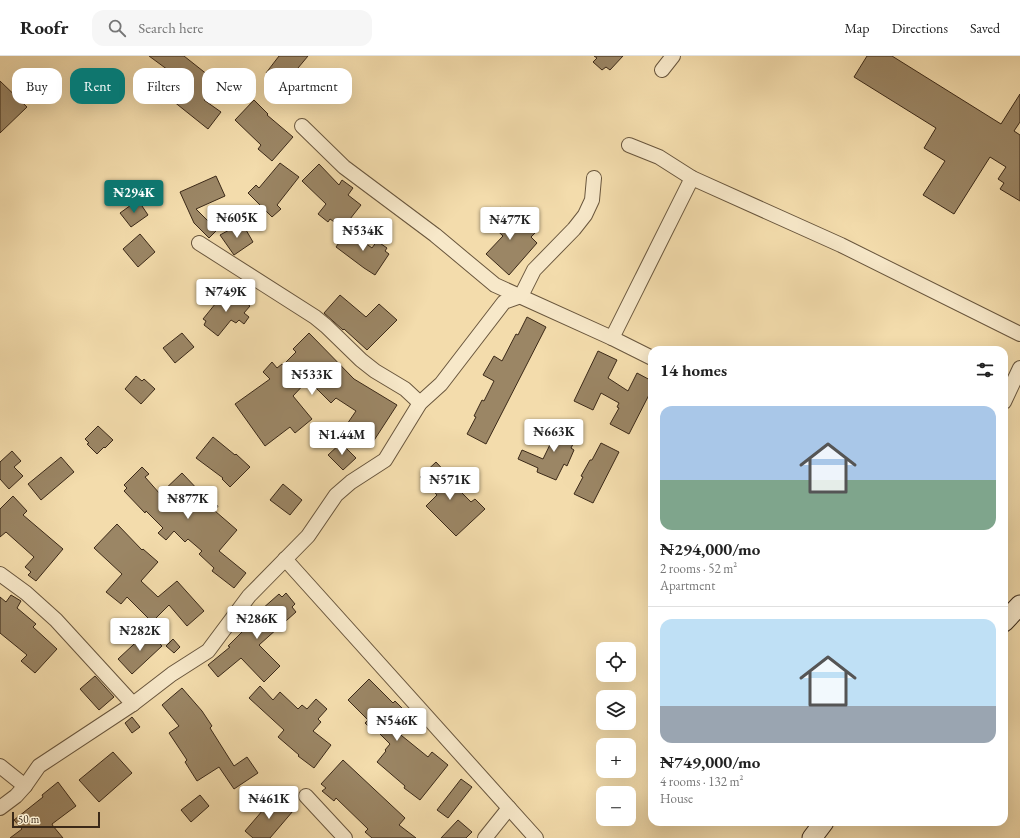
<!DOCTYPE html>
<html lang="en">
<head>
<meta charset="utf-8">
<style>
  :root { --surface:#fff; --page:#f6f6f6; --text:#222; --muted:#767676; --line:#e0e0e0; --accent:#0f766e }
  body { margin:0; font-family:"EB Garamond",serif; background:var(--page); color:var(--text); height:100vh; display:flex; flex-direction:column; font-size:15px; white-space:nowrap }
  * { box-sizing:border-box; margin:0 }
  p { font-size:13px; color:var(--muted) }
  .icon { flex:none; width:22px; height:22px; fill:none; stroke:currentColor; stroke-width:2; stroke-linecap:round; stroke-linejoin:round }
  .map { position:relative; flex:1; overflow:hidden }
  .sheet { position:absolute; left:648px; top:290px; width:360px; height:480px; display:flex; flex-direction:column; background:var(--surface); border-radius:12px; box-shadow:0 4px 16px #0002 }
  .sheet>* { flex:none }
  .hud { position:absolute; left:12px; top:12px; width:380px; height:36px; display:flex; gap:8px }
  .buttons { position:absolute; left:596px; top:586px; display:grid; gap:8px }
  .buttons a { display:grid; place-items:center; width:40px; height:40px; border-radius:8px; background:var(--surface); box-shadow:0 4px 16px #0002; font-size:20px }
  .scale { position:absolute; left:12px; bottom:10px; width:88px; box-sizing:border-box; padding-left:4px; border:2px solid #3b2918; border-top:0; font-size:11px; line-height:14px; white-space:nowrap; color:#3b2918; -webkit-text-stroke:3px #f7e8c9; paint-order:stroke }
  .price { position:absolute; translate:-50% -34px; padding:0 9px; border-radius:4px; background:#fff; color:#222; font-size:13px; line-height:26px; filter:drop-shadow(0 1px 2px #0008) }
  .price::after { content:''; position:absolute; left:50%; top:24px; width:12px; height:9px; margin-left:-6px; background:inherit; clip-path:polygon(0 0,100% 0,50% 100%) }
  .price.on { background:var(--accent); color:#fff }
  ul { padding:0; list-style:none }
  li { display:grid; align-content:center; gap:8px; height:212px; padding:0 12px }
  li+li { border-top:1px solid var(--line) }
  li span { display:grid; place-items:center; height:124px; border-radius:12px; color:#555 }
  li>.icon { margin-inline-start:auto }
  span .icon { width:72px; height:72px; fill:#fffc; stroke-width:1 }
  li b { font-size:17px }
  h2 { display:flex; justify-content:space-between; align-items:center; height:48px; padding:0 12px; font-size:17px }
  .pill { padding:0 14px; border-radius:12px; background:var(--surface); box-shadow:0 4px 16px #0002; font-size:14px; line-height:36px }
  .pill.on { background:var(--accent); color:#fff }
  header { display:flex; align-items:center; gap:24px; box-sizing:border-box; height:56px; padding:0 20px; background:var(--surface); border-bottom:1px solid var(--line) }
  header strong { font-size:19px }
  nav { display:flex; gap:22px; margin-inline-start:auto; font-size:14px }
  .search { width:280px; height:36px; background:var(--page); display:flex; align-items:center; gap:10px; box-sizing:border-box; padding:0 14px; border-radius:12px; color:var(--muted); font-size:15px }
  .map>svg:first-child { display:block }
</style>
</head>
<body>
<header>
<strong>Roofr</strong>
<div class="search"><svg class="icon" aria-label="search" viewBox="0 0 24 24"><circle cx="10" cy="10" r="6"/><path d="M15 15l6 6"/></svg>Search here</div>
<nav><a>Map</a><a>Directions</a><a>Saved</a></nav>
</header>
<div class="map">
<svg width="1020" height="782" viewBox="0 0 1020 782">
  <rect width="100%" height="100%" fill="#f3dcac"/>
  <filter id="stains"><feTurbulence type="fractalNoise" baseFrequency=".005" numOctaves="4"/><feColorMatrix values="0 0 0 0 .2 0 0 0 0 .09 0 0 0 0 .02 0 0 0 .5 -.17"/></filter>
  <radialGradient id="worn" r=".72"><stop offset=".6" stop-color="#630" stop-opacity="0"/><stop offset="1" stop-color="#630" stop-opacity=".3"/></radialGradient>
  <g fill="#9b8665" stroke="#3b2918">
    <path d="M149 0H184L218 27 204 44 221 56 208 73 173 45 187 28Z"/>
    <path d="M279 0H308L283 30 266 17Z"/>
    <path d="M594 0H623L610 14 606 11 602 14 593 6 597 2Z"/>
    <path d="M867 0H892L1001 68 1020 38V66L1014 75 1020 79V145L1000 133 1004 127 998 123 1006 111 990 101 954 158 923 139 945 105 924 92 936 72 854 21Z"/>
    <path d="M0 25 27 51 0 77Z"/>
    <path d="M254 44 268 58 267 59 293 81 272 105 258 93 261 89 235 64Z"/>
    <path d="M280 107 299 121 277 149 281 153 272 161 248 137 256 129 259 132Z"/>
    <path d="M319 108 339 129 342 124 353 132 348 139 361 149 343 172 330 163 328 166 318 158 326 148 302 125Z"/>
    <path d="M216 120 225 140 196 153 217 174 209 182 194 167 180 136Z"/>
    <path d="M138 144 148 159 131 171 120 157Z"/>
    <path d="M500 151 520 169 523 166 535 177 531 181 537 187 509 219 486 198 503 180 487 165Z"/>
    <path d="M242 167 253 186 234 199 220 179Z"/>
    <path d="M348 174 372 192 377 185 387 192 385 195 389 198 375 219 364 212 336 191Z"/>
    <path d="M140 178 155 196 138 211 123 193Z"/>
    <path d="M230 235 250 250 244 257 249 261 244 268 239 264 236 267 231 264 218 280 204 269 206 265 203 263 220 242 223 244Z"/>
    <path d="M340 239 366 261 379 248 397 264 367 294 344 273 343 274 324 257Z"/>
    <path d="M527 261 546 271 486 388 467 378 476 361 474 360 482 344 484 345 494 325 483 319 494 300 502 305 516 278 518 279Z"/>
    <path d="M182 277 194 291 175 307 163 292Z"/>
    <path d="M309 277 354 323 397 349 371 389 345 371 356 355 336 342 331 347 308 324 293 340 312 363 295 377 290 371 265 390 235 348 270 323 263 316 272 306 277 312 282 308 283 309 296 296 293 293Z"/>
    <path d="M598 295 617 304 608 322 628 335 637 317 652 325V333L629 378 610 368 619 352 617 351 619 347 601 337 593 354 574 345Z"/>
    <path d="M136 320 142 325 144 323 155 333 141 348 125 333Z"/>
    <path d="M561 366 580 375 571 392 574 394 567 410 564 408 556 424 537 416 538 412 518 403 522 394 543 403Z"/>
    <path d="M98 370 113 384 105 392 104 391 97 398 87 388 89 387 85 383Z"/>
    <path d="M213 381 235 399 236 398 250 411 230 431 222 423 223 422 196 402Z"/>
    <path d="M341 387 356 402 343 414 328 399Z"/>
    <path d="M601 387 619 396 593 447 574 438 583 421 581 420 590 404H592Z"/>
    <path d="M12 395 21 405 14 411 23 420 9 433 0 423V406Z"/>
    <path d="M61 401 74 416 41 444 28 428Z"/>
    <path d="M436 406 450 421 448 423 471 446 475 443 485 453 456 480 426 450 437 439 420 421Z"/>
    <path d="M142 411 149 418 145 421 160 438 182 417 202 438 203 436 218 450 215 455 237 474 219 495 246 517 234 532 212 515 214 512 199 498 202 495 188 483 185 486 174 475 166 484 158 477 163 472 146 455 145 457 124 435 127 432 124 429Z"/>
    <path d="M283 428 302 444 290 459 270 444Z"/>
    <path d="M13 440 27 455 23 459 63 493 36 525 28 519 31 516 25 511 34 501 6 476 0 481V453Z"/>
    <path d="M117 468 142 494 143 493 158 506 141 525 158 541 177 525 204 555 187 570 169 549 152 566 127 541 121 548 106 536 122 518 94 492Z"/>
    <path d="M286 537 295 548 292 551 296 556 259 589 280 610 264 626 241 602 218 621 208 609 230 591 228 590 255 563 253 561 279 538 282 541Z"/>
    <path d="M11 539 21 545 17 552 36 568 33 571 57 593 35 617 21 605 27 599 0 577V541L6 546Z"/>
    <path d="M148 575 162 590 132 618 118 603Z"/>
    <path d="M173 583 180 591 174 597 166 590Z"/>
    <path d="M95 620 114 641 99 654 80 633Z"/>
    <path d="M369 623 393 647 395 645 402 652 398 656 402 661 391 671 428 701 432 696 448 709 420 744 404 732 405 730 377 706 386 695 385 694 390 688 378 676 376 678 365 667 368 664 348 644Z"/>
    <path d="M260 630 273 644 280 636 298 653 302 649 307 653 316 643 327 653 318 663 321 666 313 675 331 689 314 712 298 700 299 699 278 681 284 674 249 642Z"/>
    <path d="M182 632 202 655 212 670 210 672 234 710 247 701 258 717 234 733 219 711 197 725 185 706 187 704 169 677 179 670 162 649Z"/>
    <path d="M132 661 140 671 132 677 125 667Z"/>
    <path d="M113 696 132 717 99 746 79 724Z"/>
    <path d="M343 704 405 762 399 769 416 782H372L365 776 368 773 336 742 334 745 322 735 326 732 321 728Z"/>
    <path d="M461 723 472 731 448 762 437 754Z"/>
    <path d="M58 726 76 750 52 768 53 770 63 782H10L22 773 14 764 43 741 42 739Z"/>
    <path d="M200 739 209 750 191 766 181 754Z"/>
    <path d="M275 740 293 755 270 782H253L245 775Z"/>
    <path d="M458 764 472 776 466 782H441Z"/>
  </g>
  <g fill="none" stroke-linecap="round" stroke-linejoin="round">
    <g stroke="#69563d" stroke-width="16">
      <g id="street">
        <path d="M662 14 673 0"/>
        <path d="M302 70 344 111 435 179 495 229 612 282 652 302"/>
        <path d="M629 89 659 101 692 122 841 189 1020 278"/>
        <path d="M199 187 315 261 326 270 361 304 375 315 405 333 420 347"/>
        <path d="M612 282 692 122"/>
        <path d="M1004 346 1020 312"/>
        <path d="M285 503 536 782"/>
        <path d="M0 518 26 537 56 564 133 648"/>
        <path d="M0 710 25 730"/>
        <path d="M306 740 345 782"/>
        <path d="M0 752 16 740 25 730 39 710 133 648 172 618 208 595 249 540 308 480 336 439 351 426 385 404 420 347 441 328 504 246 521 240 534 214 574 173 585 159 592 144 594 122"/>
        <path d="M485 782 509 752"/>
      </g>
    </g>
    <g stroke="#3b2918" stroke-width="21">
      <g id="secondary">
        <path d="M1004 566 1020 549"/>
        <path d="M812 782 824 766"/>
      </g>
    </g>
    <use href="#street" stroke="#f7e8c9" stroke-width="14"/>
    <use href="#secondary" stroke="#f7e8c9" stroke-width="19"/>
  </g>
  <rect width="100%" height="100%" filter="url(#stains)"/>
  <rect width="100%" height="100%" fill="url(#worn)"/>
</svg>
<div class="buttons">
<a><svg class="icon" aria-label="locate" viewBox="0 0 24 24"><circle cx="12" cy="12" r="6"/><path d="M12 2v4M12 18v4M2 12h4M18 12h4"/></svg></a>
<a><svg class="icon" aria-label="layers" viewBox="0 0 24 24"><path d="M12 4l9 5-9 5-9-5zM3 14l9 5 9-5"/></svg></a>
<a>+</a>
<a>−</a>
</div>
<div class="scale">50 m</div>
<b class="price on" style="left:134px;top:158px">₦294K</b>
<b class="price" style="left:237px;top:183px">₦605K</b>
<b class="price" style="left:510px;top:185px">₦477K</b>
<b class="price" style="left:363px;top:196px">₦534K</b>
<b class="price" style="left:226px;top:257px">₦749K</b>
<b class="price" style="left:312px;top:340px">₦533K</b>
<b class="price" style="left:554px;top:397px">₦663K</b>
<b class="price" style="left:342px;top:400px">₦1.44M</b>
<b class="price" style="left:450px;top:445px">₦571K</b>
<b class="price" style="left:188px;top:464px">₦877K</b>
<b class="price" style="left:257px;top:584px">₦286K</b>
<b class="price" style="left:140px;top:596px">₦282K</b>
<b class="price" style="left:397px;top:686px">₦546K</b>
<b class="price" style="left:269px;top:764px">₦461K</b>
<div class="hud">
<a class="pill">Buy</a>
<a class="pill on">Rent</a>
<a class="pill">Filters</a>
<a class="pill">New</a>
<a class="pill">Apartment</a>
</div>
<section class="sheet">
<h2>14 homes<svg class="icon" aria-label="filters" viewBox="0 0 24 24"><path d="M4 7h16M4 17h16"/><circle cx="9" cy="7" r="2"/><circle cx="15" cy="17" r="2"/></svg></h2>
<ul>
<li><span style="background:linear-gradient(#a9c7e8 60%,#7fa58c 0)"><svg class="icon" aria-label="home" viewBox="0 0 24 24"><path d="M3 11l9-7 9 7M6 9v11h12V9"/></svg></span><div><b>₦294,000/mo</b><p>2 rooms · 52 m²</p><p>Apartment</p></div></li>
<li><span style="background:linear-gradient(#bfe0f5 70%,#9aa5b1 0)"><svg class="icon" aria-label="home" viewBox="0 0 24 24"><path d="M3 11l9-7 9 7M6 9v11h12V9"/></svg></span><div><b>₦749,000/mo</b><p>4 rooms · 132 m²</p><p>House</p></div></li>
</ul>
</section>
</div>
</body>
</html>
